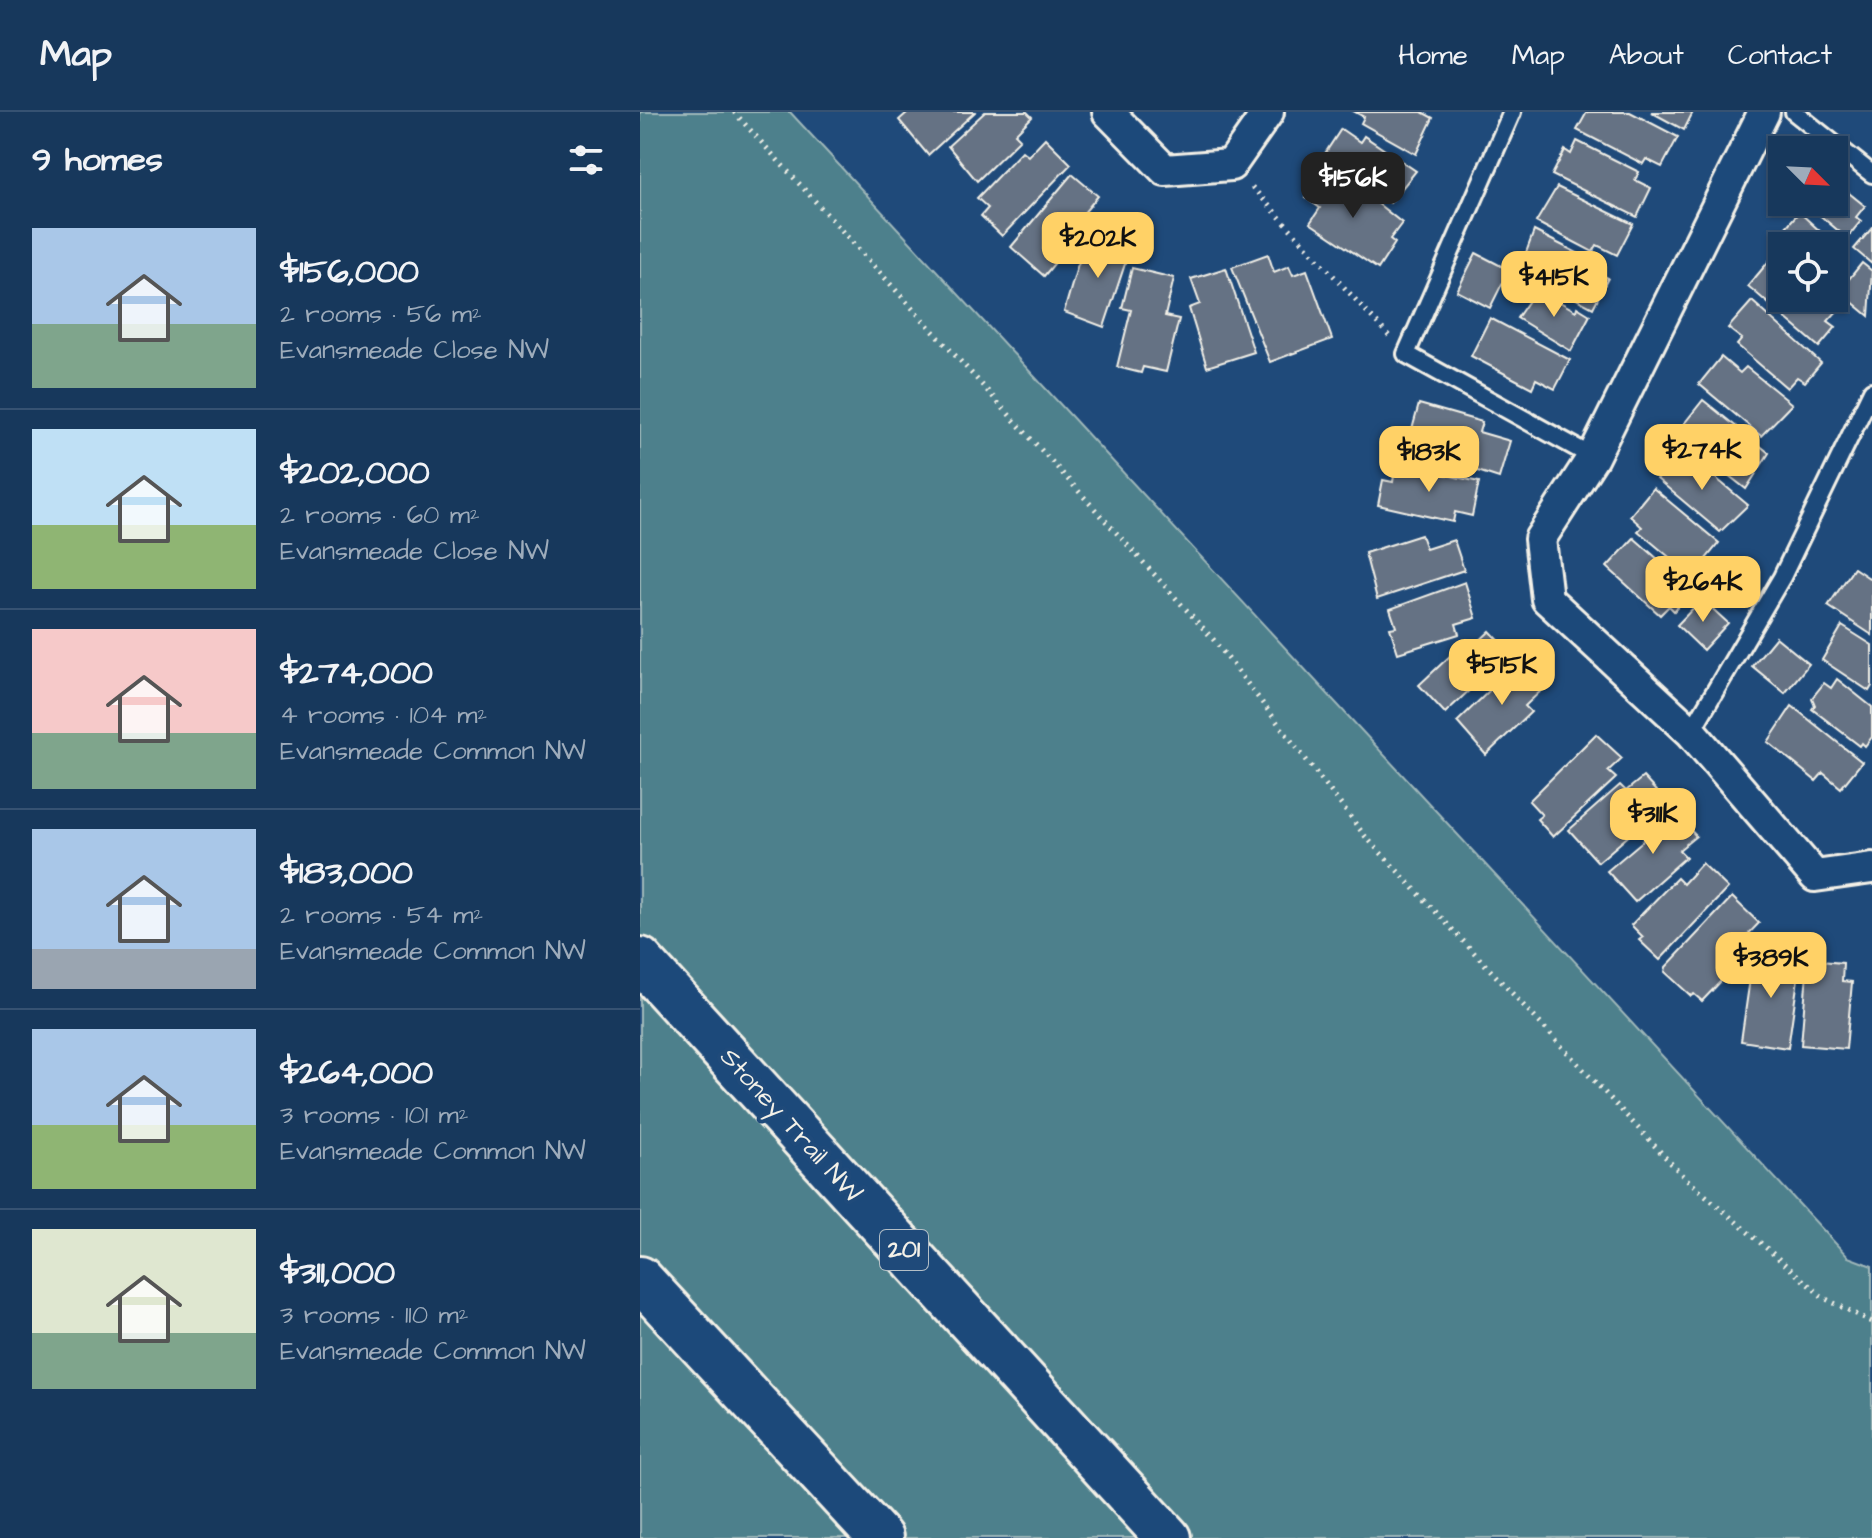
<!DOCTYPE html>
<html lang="en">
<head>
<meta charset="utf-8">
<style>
  :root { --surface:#17385c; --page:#244365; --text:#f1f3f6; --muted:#9eacbb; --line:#365272; --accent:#ffd166 }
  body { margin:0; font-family:"Architects Daughter",sans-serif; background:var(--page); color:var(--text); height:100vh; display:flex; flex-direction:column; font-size:30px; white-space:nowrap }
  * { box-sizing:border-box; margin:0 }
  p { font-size:26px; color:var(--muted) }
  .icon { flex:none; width:44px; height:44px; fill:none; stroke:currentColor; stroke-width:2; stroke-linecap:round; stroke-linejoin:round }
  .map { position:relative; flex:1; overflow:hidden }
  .panel { display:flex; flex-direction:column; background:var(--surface); width:640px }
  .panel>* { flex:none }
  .needle { width:52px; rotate:114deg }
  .tools { position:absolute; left:1128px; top:24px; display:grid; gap:16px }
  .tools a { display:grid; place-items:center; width:80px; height:80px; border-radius:0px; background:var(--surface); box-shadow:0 2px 6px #0004,0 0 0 2px var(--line); font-size:40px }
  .price { position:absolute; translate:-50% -68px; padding:0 18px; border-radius:16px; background:var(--accent); color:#111; font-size:26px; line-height:52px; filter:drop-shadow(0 2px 4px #0008) }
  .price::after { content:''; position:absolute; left:50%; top:48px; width:24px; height:18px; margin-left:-12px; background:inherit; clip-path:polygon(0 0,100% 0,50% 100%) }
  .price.on { background:#222; color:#fff }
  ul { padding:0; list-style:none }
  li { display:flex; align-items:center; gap:24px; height:200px; padding:0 32px }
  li+li { border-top:2px solid var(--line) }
  li span { display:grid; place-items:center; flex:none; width:224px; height:160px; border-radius:0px; color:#555 }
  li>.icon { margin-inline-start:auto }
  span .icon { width:96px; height:96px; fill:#fffc; stroke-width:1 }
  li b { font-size:34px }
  h2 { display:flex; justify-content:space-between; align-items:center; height:96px; padding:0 32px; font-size:34px }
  header { display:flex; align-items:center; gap:48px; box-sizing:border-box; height:112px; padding:0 40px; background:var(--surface); border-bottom:2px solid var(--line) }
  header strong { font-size:38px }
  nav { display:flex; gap:44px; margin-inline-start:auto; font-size:28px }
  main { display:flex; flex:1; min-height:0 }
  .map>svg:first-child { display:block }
</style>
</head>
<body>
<header>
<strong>Map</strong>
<nav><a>Home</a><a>Map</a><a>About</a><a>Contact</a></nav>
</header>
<main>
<section class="panel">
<h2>9 homes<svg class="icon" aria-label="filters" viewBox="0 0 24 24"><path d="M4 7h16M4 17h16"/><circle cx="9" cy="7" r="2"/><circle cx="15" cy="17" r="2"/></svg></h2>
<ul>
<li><span style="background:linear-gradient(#a9c7e8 60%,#7fa58c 0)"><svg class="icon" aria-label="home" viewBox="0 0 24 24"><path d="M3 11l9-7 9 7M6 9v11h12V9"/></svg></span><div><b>$156,000</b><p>2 rooms · 56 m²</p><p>Evansmeade Close NW</p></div></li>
<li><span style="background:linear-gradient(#bfe0f5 60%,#8fb573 0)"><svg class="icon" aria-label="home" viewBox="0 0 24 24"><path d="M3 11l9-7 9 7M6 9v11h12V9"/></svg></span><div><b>$202,000</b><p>2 rooms · 60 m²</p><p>Evansmeade Close NW</p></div></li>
<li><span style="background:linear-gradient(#f6c9c9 65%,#7fa58c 0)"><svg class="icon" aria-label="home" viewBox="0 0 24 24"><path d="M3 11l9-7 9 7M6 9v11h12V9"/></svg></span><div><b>$274,000</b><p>4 rooms · 104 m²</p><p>Evansmeade Common NW</p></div></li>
<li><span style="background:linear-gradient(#a9c7e8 75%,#9aa5b1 0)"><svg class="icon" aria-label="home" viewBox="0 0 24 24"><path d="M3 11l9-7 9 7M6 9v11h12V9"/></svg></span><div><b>$183,000</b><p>2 rooms · 54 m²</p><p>Evansmeade Common NW</p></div></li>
<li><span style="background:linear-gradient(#a9c7e8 60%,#8fb573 0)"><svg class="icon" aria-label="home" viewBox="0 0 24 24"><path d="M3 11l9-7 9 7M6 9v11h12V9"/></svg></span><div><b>$264,000</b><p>3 rooms · 101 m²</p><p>Evansmeade Common NW</p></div></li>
<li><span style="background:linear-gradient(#dfe7d0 65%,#7fa58c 0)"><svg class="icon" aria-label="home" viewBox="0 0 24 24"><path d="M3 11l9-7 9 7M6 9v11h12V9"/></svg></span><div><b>$311,000</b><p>3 rooms · 110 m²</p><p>Evansmeade Common NW</p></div></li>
</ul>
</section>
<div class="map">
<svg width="1232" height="1426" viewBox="0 0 1232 1426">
  <rect width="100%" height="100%" fill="#1f4a7a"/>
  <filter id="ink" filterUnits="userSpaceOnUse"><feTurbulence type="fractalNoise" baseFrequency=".0125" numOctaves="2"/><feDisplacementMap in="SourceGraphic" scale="16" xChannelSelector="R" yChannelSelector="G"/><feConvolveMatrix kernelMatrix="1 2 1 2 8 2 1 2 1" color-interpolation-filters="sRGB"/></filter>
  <g filter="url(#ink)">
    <path fill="#4d808c" stroke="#a0b8ba" stroke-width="2" d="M0 0H150L1208 1145 1232 1154V1426H0Z"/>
    <g fill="#657284" stroke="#f4f1e8" stroke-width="2">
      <path d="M268 0H335L288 43 259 8Z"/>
      <path d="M345 0H387L392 5 375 22 380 27 337 69 308 34Z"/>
      <path d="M715 0H782L793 6 776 42 721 11 724 5Z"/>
      <path d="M947 0H990L1038 25 1022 55 1006 47 1003 52 937 18Z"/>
      <path d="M1011 0H1053L1044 18Z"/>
      <path d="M701 17 720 30 724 24 776 59 750 91 682 46Z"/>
      <path d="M405 26 431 52 362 124 341 104 348 96 337 86 382 39 388 44Z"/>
      <path d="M937 29 999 60 995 68 1011 76 997 105 912 63 925 38 931 42Z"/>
      <path d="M685 58 725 86 727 83 762 111 750 127 755 131 738 157 670 111 680 96 666 86Z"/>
      <path d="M432 62 458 84 438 108 445 114 404 164 371 135Z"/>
      <path d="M1194 69 1225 94 1216 105 1221 109 1207 126 1164 90H1194Z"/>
      <path d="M917 75 993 112 977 143 957 133 953 140 896 110Z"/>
      <path d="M1159 100 1206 143 1194 162V134H1142V138L1133 130Z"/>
      <path d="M1232 116V152L1214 137Z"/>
      <path d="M894 119 951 148 947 156 968 166 953 196 880 157Z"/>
      <path d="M457 121 492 131 464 215 424 200 437 155 441 145 450 148Z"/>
      <path d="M836 141 869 158 850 196 817 179Z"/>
      <path d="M628 142 634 160 649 154 653 163 667 158 692 227 630 250 592 155Z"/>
      <path d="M1129 149 1142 160V186H1186L1199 197 1188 209 1196 215 1179 235 1108 174Z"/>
      <path d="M1222 151 1232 159 1229 204 1199 179Z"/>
      <path d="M492 156 534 166 525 204 539 207 526 260 503 255 501 261 477 255 491 198 482 196Z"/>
      <path d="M586 156 614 240 567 255 549 196 560 192 551 167Z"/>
      <path d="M897 177 936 199 937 195 950 203 931 239 877 206Z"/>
      <path d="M1112 189 1181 251 1165 270 1157 265 1147 276 1097 233 1102 227 1088 216Z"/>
      <path d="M850 206 930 248 915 277 896 267 892 276 831 244Z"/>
      <path d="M1081 245 1100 261 1106 255 1152 292 1121 324 1059 272Z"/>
      <path d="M1063 288 1129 341 1106 377 1050 333 1057 324 1043 313Z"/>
      <path d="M779 292 842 310 839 320 870 329 859 366 767 336Z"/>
      <path d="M1037 343 1049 353 1053 347 1108 393 1080 420 1017 367Z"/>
      <path d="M756 352 839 370 832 404 815 400 813 410 738 393 743 368 753 370Z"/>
      <path d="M1013 376 1079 431 1052 464 998 419 1002 415 990 404Z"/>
      <path d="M781 423 786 437 814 428 824 458 737 487 725 441Z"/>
      <path d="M994 426 1053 478 1034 499 1029 494 1020 503 967 455Z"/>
      <path d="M1214 456 1232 468V523L1188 494Z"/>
      <path d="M825 470 836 506 816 512 819 522 758 541 750 516 756 515 750 497Z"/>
      <path d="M1062 487 1088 511 1063 538 1037 513Z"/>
      <path d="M1202 514 1232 533V574L1229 579 1182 548Z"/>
      <path d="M850 519 873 543 851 564 848 561 805 601 779 573 827 528 833 535Z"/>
      <path d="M1136 525 1169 552 1145 581 1112 554Z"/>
      <path d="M882 547 907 573 885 594 891 600 846 643 817 610Z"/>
      <path d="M1197 567 1232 595V625L1225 634 1222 631 1220 634 1172 597 1175 593 1172 586 1184 571 1191 576Z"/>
      <path d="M1152 594 1222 650 1201 676 1183 661 1176 669 1128 630Z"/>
      <path d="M956 622 982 646 968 659 976 666 913 725 897 707 902 703 889 689Z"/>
      <path d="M1003 665 1027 691 958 750 929 718 980 673 986 679Z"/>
      <path d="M1031 697 1056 724 1039 738 1046 745 995 790 967 759 1005 727 1001 723Z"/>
      <path d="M1062 751 1088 776 1020 848 999 828 1003 825 991 813 1037 766 1043 772Z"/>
      <path d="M1092 785 1119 811 1097 834 1106 843 1062 889 1054 882 1051 884 1025 860 1026 855Z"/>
      <path d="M1125 841 1161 846 1148 936 1101 929 1113 846 1124 848Z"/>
      <path d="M1168 848 1203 851 1202 869 1212 870 1206 937 1161 933Z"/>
    </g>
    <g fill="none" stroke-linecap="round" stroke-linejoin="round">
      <g stroke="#f4f1e8" stroke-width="22">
        <g id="service">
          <path d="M872 0 766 242 953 345"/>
          <path d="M1154 0 1232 62"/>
          <path d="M1051 620 1142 465 1232 279"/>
        </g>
      </g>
      <g stroke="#f4f1e8" stroke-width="36">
        <g id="minor">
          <path d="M468 0 525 58 591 53 628 0"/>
          <path d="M1124 0 953 345 900 427 907 487 1051 620 1175 764 1232 756"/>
        </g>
      </g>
      <g stroke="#f4f1e8" stroke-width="50">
        <g id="motorway">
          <path d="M0 848 528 1426"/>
          <path d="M0 1167 240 1426"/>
        </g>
      </g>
      <g stroke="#f4f1e8" stroke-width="5" stroke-dasharray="2 6" stroke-linecap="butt">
        <path d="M94 0 573 527 725 724 1042 1063 1184 1186 1232 1210"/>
        <path d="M612 75 749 224"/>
      </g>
      <use href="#service" stroke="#1f4a7a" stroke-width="16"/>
      <use href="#minor" stroke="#1f4a7a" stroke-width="30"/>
      <use href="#motorway" stroke="#1f4a7a" stroke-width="44"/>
    </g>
  </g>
  <g text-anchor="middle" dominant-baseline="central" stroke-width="8" stroke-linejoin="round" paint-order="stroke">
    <rect fill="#1f4a7a" stroke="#b4bfc7" stroke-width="2" x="240" y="1118" width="48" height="40" rx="6"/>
    <g font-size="24" font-weight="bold" fill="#f4f1e8">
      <text x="264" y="1138">201</text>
    </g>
    <g font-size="26" fill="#f4f1e8" stroke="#1f4a7a">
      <text transform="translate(151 1013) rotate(48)">Stoney Trail NW</text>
    </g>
  </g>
</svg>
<div class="tools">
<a><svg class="needle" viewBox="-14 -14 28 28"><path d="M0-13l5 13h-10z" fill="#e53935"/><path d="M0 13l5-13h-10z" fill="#9eacbb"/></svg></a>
<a><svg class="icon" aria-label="locate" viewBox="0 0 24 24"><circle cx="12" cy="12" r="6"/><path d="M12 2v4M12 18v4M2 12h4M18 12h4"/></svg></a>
</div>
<b class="price on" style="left:713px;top:108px">$156K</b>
<b class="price" style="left:458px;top:168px">$202K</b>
<b class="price" style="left:914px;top:207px">$415K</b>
<b class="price" style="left:1062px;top:380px">$274K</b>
<b class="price" style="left:789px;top:382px">$183K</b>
<b class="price" style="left:1063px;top:512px">$264K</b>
<b class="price" style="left:862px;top:595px">$515K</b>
<b class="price" style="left:1013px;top:744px">$311K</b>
<b class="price" style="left:1131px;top:888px">$389K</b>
</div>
</main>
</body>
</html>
